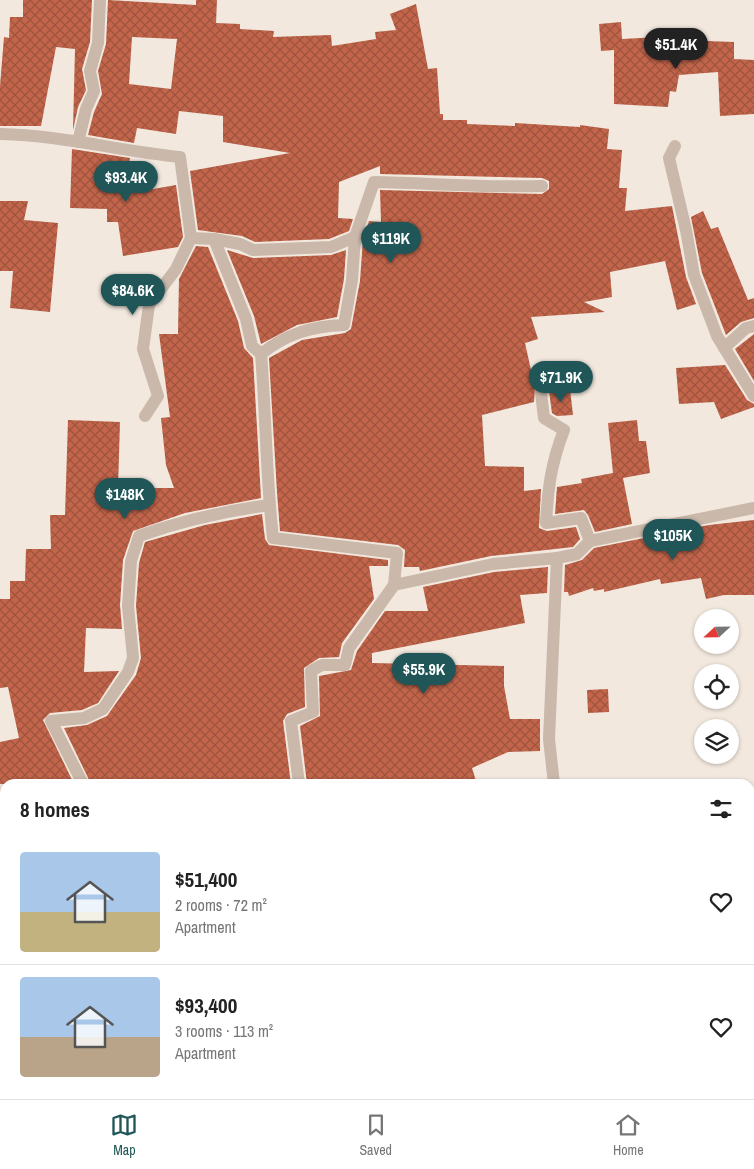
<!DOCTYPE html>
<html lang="en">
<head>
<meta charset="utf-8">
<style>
  :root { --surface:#fff; --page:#f2f2f2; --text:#222; --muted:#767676; --line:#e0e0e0; --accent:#205658 }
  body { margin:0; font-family:"Archivo Narrow",sans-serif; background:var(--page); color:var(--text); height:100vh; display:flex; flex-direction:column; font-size:19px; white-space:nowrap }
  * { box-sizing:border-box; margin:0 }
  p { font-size:16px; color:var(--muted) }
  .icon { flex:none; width:28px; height:28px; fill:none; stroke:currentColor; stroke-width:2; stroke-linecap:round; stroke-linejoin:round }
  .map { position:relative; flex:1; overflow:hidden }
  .panel { position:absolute; left:0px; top:779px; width:755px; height:321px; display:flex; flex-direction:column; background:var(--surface); border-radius:15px 15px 0 0; box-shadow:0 1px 4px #0004 }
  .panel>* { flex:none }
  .needle { width:32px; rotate:248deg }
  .fabs { position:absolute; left:694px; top:609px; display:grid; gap:10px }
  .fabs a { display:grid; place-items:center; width:45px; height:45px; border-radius:50%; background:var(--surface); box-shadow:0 1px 4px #0004; font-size:25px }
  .price { position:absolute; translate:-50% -42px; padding:0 11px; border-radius:18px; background:var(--accent); color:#fff; font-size:16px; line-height:32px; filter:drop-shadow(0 1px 2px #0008) }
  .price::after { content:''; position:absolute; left:50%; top:30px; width:15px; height:11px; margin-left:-8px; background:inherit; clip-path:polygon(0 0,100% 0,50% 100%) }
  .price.on { background:#222; color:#fff }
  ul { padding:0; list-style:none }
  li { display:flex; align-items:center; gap:15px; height:125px; padding:0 20px }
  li+li { border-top:1px solid var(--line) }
  li span { display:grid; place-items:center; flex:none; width:140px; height:100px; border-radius:5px; color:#555 }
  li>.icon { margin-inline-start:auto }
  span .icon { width:60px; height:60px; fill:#fffc; stroke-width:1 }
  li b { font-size:21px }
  h2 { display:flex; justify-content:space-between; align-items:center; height:60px; padding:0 20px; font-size:21px }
  .tabs { display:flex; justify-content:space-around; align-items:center; height:70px; border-top:1px solid var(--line); background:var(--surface); font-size:14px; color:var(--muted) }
  .tabs a { display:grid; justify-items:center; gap:2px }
  .tabs .on { color:var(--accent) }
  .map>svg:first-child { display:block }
</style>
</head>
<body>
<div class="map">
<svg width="754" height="1099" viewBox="0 0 754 1099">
  <defs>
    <pattern id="building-cross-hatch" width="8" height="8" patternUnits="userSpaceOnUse" patternTransform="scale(1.25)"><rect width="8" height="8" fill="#c2654b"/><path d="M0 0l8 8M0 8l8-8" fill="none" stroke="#9e543e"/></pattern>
  </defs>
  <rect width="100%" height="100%" fill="#f2e8de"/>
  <g fill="url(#building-cross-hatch)" fill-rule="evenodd">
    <path d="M23 0H92L90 42 82 69 86 90 78 107 73 130 75 49 56 47 41 126H0V86L4 37 9 38 10 17H23Z"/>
    <path d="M108 0 196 5V0H217L216 23 240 24V29L274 31 273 37 331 35 332 46 376 39 375 32 396 30 390 14 416 4 428 69 437 68 440 114H443V120H467V124L515 126V123L580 127V125L609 129 607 149 622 150 619 188H627L625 211 672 206 686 277 696 304 677 310 665 261 610 272 612 297 584 302 605 312 531 317 538 339 525 343 535 388 534 402 482 415 485 466 524 467V491L541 489 539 528 547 531 576 527 580 539 573 547 491 556 420 571 419 567H404L405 550 398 545 280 531 277 492 269 358 302 340 345 333 351 329 360 281 363 239 369 221 381 222 380 190 542 194 549 189V181L542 178 380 174V166L339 182 338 218 353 219 349 231 329 239 255 242 242 236 198 230 190 171 290 153 223 142V116L179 111 176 134 137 128 134 143 88 135 94 112 102 94 98 71 106 44ZM132 37 177 39 171 89 129 84Z"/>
    <path d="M621 22 622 39 678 36 679 40 734 42V59L754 60V114L720 116 718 72 679 75 676 92 670 91 668 107 614 104V50L601 51 599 24Z"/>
    <path d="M72 149 130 158 124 187 135 186 136 192 176 185 183 237 178 247 123 256 118 222H107V209L70 208Z"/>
    <path d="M0 201H28L24 220 58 223 50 312 10 308 13 271H0Z"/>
    <path d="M703 211 711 229 718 227 748 300 754 298V318L741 322 726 335 702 273 691 217Z"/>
    <path d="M196 246 208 247 238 321 244 348 253 358 261 498 185 513 133 531 123 560 120 605 122 629 86 628 84 672 119 671 98 703 82 710 50 713 43 720 74 784H0V742L19 738 8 687 0 688V599H10V581H25L26 549H51L50 515H65L68 420 120 422 118 488H174L166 465 161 418 170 417 159 334H178L179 279Z"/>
    <path d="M227 250 253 258 331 255 346 250 344 279 337 317 297 325 261 344 254 316Z"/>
    <path d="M754 334V381L735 349Z"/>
    <path d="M725 365 747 400 754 404V407L721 419 714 402 679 404 676 368Z"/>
    <path d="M570 389 573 415 557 416 552 413 549 391Z"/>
    <path d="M637 420 639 441H646L650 473 623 478 632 524 595 532 588 515 584 510 555 514 557 487 582 483 581 479 613 473 608 423Z"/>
    <path d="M262 514 265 539 269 545 388 560V566H369L374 599 342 643 339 657 319 658 304 668 305 707 287 714 283 721 291 784H91L64 728 87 725 107 716 136 675 141 658 136 606 139 563 145 542 205 525Z"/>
    <path d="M754 520V595H724L706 599 701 578 661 584 660 579 604 592V589L594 591 593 588 569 596 568 592H564L565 565 582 560 594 548 709 525Z"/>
    <path d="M548 567 547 593 520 595 525 623 372 653V663L504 666V686L510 719H540V751L508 752 472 768 477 784H307L300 726 320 716 319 676 351 670 357 651 385 611H428L423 587 494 572Z"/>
    <path d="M608 689 609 712 588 713 587 690Z"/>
  </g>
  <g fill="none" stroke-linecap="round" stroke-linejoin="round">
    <g stroke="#cab8aa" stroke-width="12">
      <path d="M0 134C60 135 120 151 180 157L191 238 214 239 246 319 252 346 261 354C266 416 266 477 273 538L397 553 394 585 493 564 557 558 549 739 554 784"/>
      <path d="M78 142 86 109 94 91 90 71 98 43 100 0"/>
      <path d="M675 146 669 158 686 230 694 275 717 336 754 396"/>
      <path d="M214 239 240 244 253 250 331 247 355 237"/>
      <path d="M724 348 746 328 754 326"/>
      <path d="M261 354C286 334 312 326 344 325L352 280 355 237 374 182C430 183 486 188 542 186"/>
      <path d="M541 393 544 418 564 430C551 464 548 487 546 523L581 518 590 541 754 508"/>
      <path d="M145 416 158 396 143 349 149 305 176 269 191 238"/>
      <path d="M557 558 577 554 590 541"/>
      <path d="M83 784 51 721 84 718 103 709 128 672 133 658 128 606 131 561 139 536C181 521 225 511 269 505"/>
      <path d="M299 784 291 721 313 712 311 671 322 665H345L349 648 394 585"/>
      <path d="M750 1056 754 1061"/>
      <path d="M108 1095 109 1099"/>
    </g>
  </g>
</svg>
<div class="fabs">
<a><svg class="needle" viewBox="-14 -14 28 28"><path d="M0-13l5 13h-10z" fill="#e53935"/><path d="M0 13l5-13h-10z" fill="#767676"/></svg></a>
<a><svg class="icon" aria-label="locate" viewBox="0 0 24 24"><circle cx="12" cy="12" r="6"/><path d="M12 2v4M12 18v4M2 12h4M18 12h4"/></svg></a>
<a><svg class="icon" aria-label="layers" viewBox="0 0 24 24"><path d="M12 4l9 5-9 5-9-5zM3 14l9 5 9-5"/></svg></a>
</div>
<b class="price on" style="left:676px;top:70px">$51.4K</b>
<b class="price" style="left:126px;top:203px">$93.4K</b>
<b class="price" style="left:391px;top:264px">$119K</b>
<b class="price" style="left:133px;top:316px">$84.6K</b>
<b class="price" style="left:561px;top:403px">$71.9K</b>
<b class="price" style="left:125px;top:520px">$148K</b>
<b class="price" style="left:673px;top:561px">$105K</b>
<b class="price" style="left:424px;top:695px">$55.9K</b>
<section class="panel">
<h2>8 homes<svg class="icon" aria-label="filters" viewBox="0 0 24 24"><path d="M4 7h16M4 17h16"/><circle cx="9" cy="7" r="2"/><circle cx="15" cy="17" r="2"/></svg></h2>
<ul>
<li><span style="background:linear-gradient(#a9c7e8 60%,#c2b280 0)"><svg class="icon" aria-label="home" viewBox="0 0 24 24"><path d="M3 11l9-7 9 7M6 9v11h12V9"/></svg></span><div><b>$51,400</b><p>2 rooms · 72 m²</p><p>Apartment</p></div><svg class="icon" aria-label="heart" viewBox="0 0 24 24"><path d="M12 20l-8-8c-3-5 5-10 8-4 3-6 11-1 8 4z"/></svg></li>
<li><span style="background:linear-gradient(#a9c7e8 60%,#b9a48a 0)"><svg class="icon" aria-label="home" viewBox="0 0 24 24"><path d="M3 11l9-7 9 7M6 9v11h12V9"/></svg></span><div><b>$93,400</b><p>3 rooms · 113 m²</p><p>Apartment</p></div><svg class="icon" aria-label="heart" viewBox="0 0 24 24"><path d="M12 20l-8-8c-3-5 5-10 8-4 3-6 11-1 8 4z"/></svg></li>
</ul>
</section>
</div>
<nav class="tabs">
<a class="on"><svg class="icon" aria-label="map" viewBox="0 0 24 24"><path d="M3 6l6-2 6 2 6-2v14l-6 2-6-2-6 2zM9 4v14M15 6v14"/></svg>Map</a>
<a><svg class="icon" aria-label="saved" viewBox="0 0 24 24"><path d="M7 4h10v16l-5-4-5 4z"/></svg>Saved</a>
<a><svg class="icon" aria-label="home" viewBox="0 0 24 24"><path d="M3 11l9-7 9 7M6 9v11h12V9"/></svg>Home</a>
</nav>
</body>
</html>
